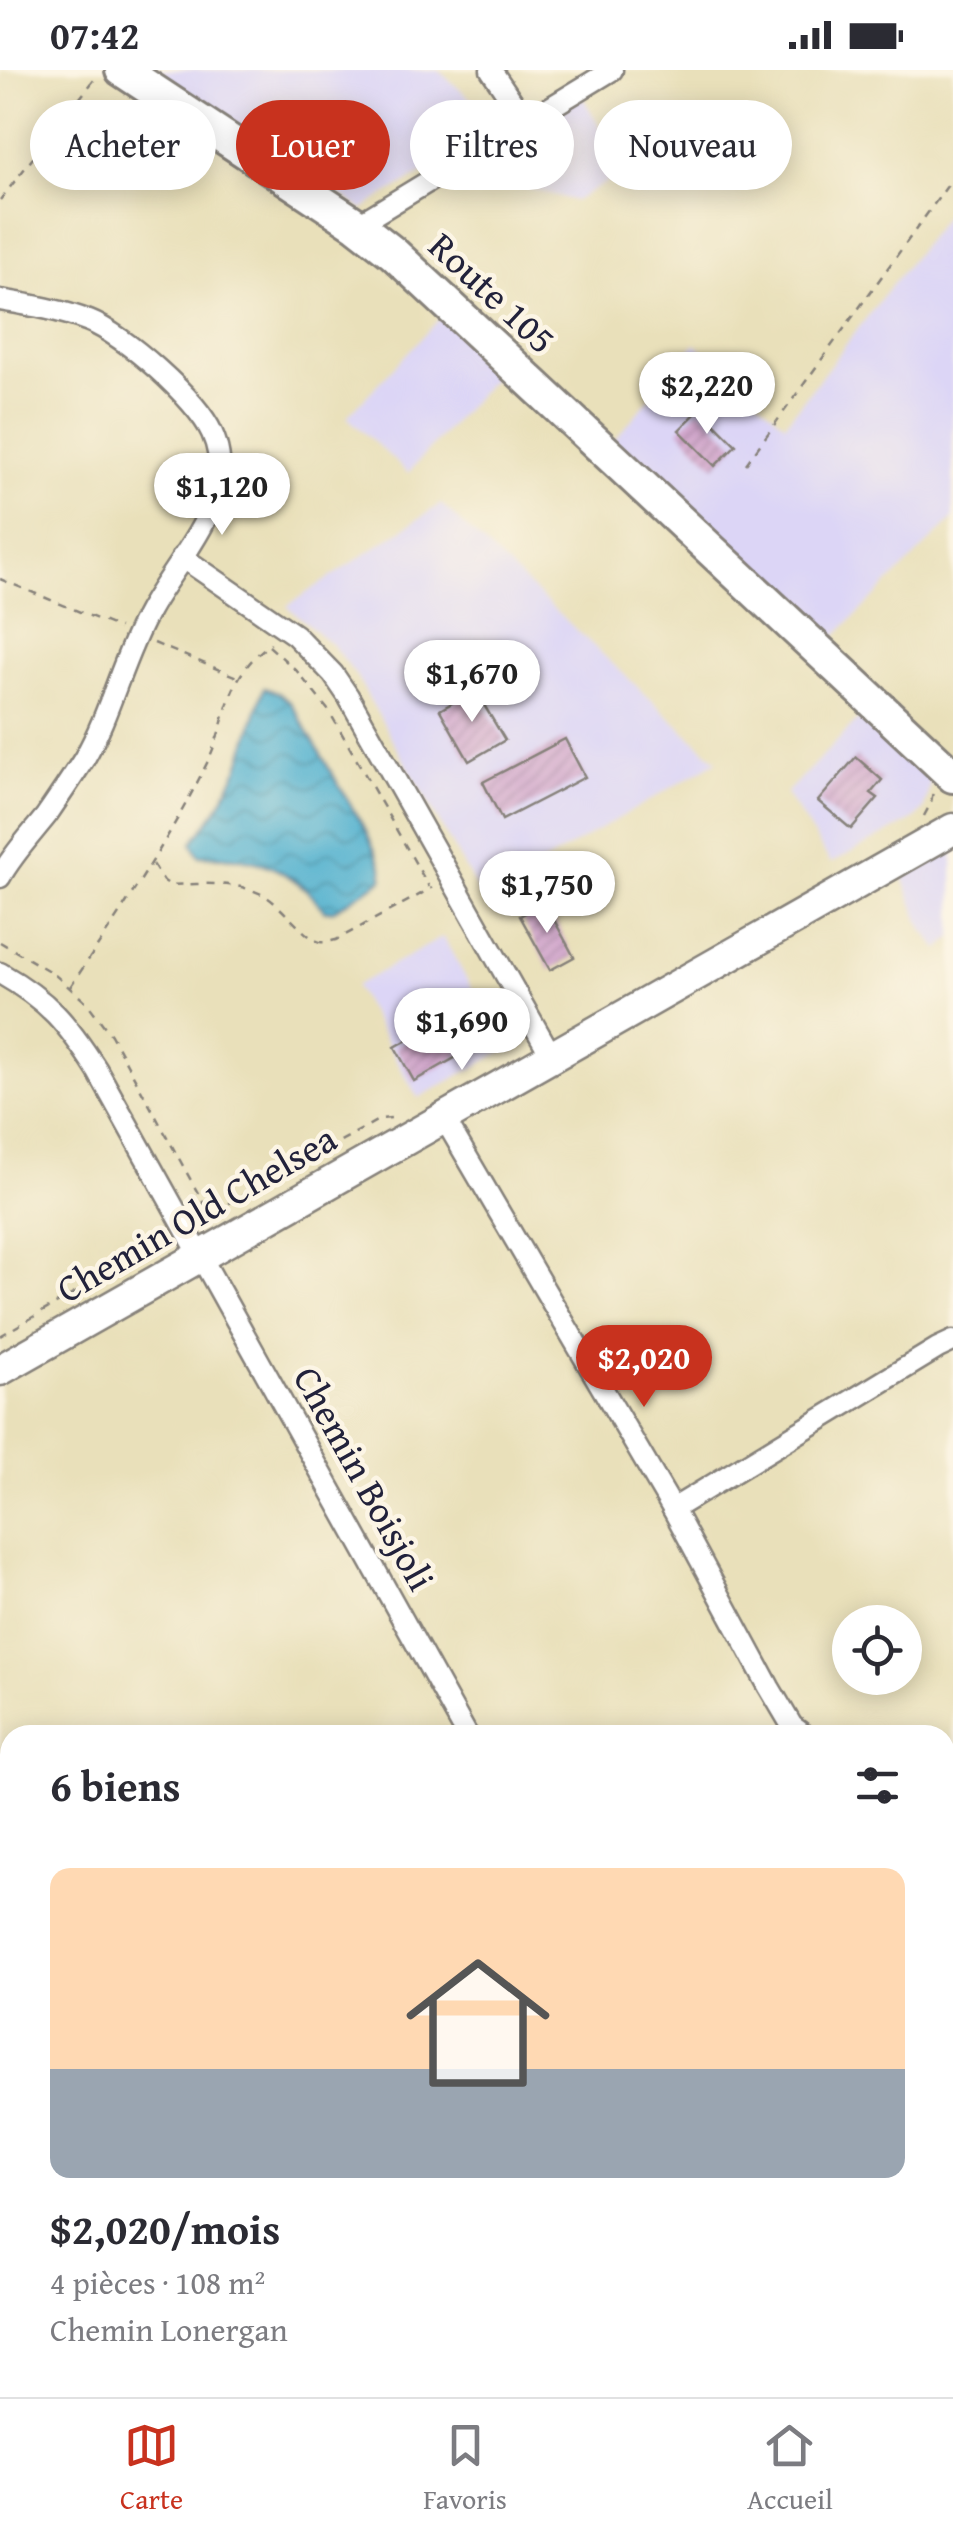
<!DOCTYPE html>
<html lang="fr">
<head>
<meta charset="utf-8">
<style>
  :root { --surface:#fff; --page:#f2f2f3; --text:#2b2b33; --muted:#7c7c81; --line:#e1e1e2; --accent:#c8321e }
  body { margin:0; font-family:"Gentium Book Plus",serif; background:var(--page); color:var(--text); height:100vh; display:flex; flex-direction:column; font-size:38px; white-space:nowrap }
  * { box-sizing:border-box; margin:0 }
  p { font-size:32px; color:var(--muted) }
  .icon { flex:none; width:55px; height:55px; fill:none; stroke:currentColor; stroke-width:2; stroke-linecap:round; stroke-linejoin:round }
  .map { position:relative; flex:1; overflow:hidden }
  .sheet { position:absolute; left:0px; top:1655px; width:955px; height:672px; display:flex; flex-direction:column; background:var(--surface); border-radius:30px 30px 0 0; box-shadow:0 5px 25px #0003 }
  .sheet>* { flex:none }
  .hud { position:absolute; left:30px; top:30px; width:895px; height:90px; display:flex; gap:20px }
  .controls { position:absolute; left:832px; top:1535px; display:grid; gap:20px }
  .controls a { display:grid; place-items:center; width:90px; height:90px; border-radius:50%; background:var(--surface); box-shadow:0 5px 25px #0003; font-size:50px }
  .price { position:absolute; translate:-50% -85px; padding:0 22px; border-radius:35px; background:#fff; color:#222; font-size:32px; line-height:65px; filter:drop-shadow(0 2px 5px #0008) }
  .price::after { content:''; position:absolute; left:50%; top:60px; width:30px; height:22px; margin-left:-15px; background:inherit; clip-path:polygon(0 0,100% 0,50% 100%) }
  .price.on { background:var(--accent); color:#fff }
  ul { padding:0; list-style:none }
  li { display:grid; align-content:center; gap:20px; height:530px; padding:0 50px }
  li span { display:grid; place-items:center; height:310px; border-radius:20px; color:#555 }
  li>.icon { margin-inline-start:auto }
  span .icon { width:180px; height:180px; fill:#fffc; stroke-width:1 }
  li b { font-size:42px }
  h2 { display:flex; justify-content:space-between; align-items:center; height:120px; padding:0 50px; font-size:42px }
  .chip { padding:0 35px; border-radius:45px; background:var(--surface); box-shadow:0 5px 25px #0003; font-size:35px; line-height:90px }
  .chip.on { background:var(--accent); color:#fff }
  .status { display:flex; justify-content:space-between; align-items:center; height:70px; padding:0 50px; background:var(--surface); direction:ltr }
  .status svg { height:28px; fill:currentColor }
  .tab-bar { display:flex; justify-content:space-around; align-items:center; height:140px; border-top:2px solid var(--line); background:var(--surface); font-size:28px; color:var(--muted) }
  .tab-bar a { display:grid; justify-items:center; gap:5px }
  .tab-bar .on { color:var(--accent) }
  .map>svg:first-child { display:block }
</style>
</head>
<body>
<div class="status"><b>07:42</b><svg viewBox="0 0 49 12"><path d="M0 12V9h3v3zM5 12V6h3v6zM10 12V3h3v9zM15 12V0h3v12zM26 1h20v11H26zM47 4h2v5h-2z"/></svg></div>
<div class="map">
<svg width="953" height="2327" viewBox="0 0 953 2327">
  <defs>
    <pattern id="forest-firs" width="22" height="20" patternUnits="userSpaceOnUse" patternTransform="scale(2.5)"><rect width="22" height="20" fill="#74b171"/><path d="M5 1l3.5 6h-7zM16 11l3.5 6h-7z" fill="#5f905e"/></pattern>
    <pattern id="water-waves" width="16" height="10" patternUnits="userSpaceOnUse" patternTransform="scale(2.5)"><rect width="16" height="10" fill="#51b1cf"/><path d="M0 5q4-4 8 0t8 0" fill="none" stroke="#4390a9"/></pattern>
    <pattern id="building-hatch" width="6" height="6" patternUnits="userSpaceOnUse" patternTransform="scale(2.5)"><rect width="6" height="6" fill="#d2a7cc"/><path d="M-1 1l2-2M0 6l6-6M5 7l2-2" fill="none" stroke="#b48fb0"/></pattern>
  </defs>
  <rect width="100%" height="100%" fill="#fcf5e5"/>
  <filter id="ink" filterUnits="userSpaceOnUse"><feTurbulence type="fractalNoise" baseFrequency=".01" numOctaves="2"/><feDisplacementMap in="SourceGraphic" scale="20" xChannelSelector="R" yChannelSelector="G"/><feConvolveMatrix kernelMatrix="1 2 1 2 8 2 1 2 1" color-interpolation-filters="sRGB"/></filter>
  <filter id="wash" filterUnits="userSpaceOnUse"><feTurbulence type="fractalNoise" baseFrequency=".0048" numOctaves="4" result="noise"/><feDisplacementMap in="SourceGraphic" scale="40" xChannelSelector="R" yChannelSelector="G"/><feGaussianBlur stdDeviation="2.25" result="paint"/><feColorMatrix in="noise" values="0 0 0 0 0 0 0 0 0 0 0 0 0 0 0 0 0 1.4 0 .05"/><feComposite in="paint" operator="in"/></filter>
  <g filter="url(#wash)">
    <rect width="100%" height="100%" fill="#e9e0ba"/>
    <g fill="#dcd5f6">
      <path d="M155 0H438L501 56 362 139Z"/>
      <path d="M582 26 626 101 575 131 524 117 499 76Z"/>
      <path d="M953 135V449L830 571 612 373 695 274 785 354Z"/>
      <path d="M442 246 501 299 408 403 347 347Z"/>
      <path d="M441 434 717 691 482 828 357 607 332 575 287 536Z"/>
      <path d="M866 642 926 701 930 712 927 728 923 740 916 748 831 793 786 723Z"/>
      <path d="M953 771V867L939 880 923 859 901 802Z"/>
      <path d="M443 867 506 980 418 1028 355 916Z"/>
    </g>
    <path fill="url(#forest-firs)" stroke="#4b6a56" stroke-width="2.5" d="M945 2083 953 2090V2327H792L790 2318H945Z"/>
    <path fill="url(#water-waves)" stroke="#3a6a85" stroke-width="2.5" d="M264 618 279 623 291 633 367 763 382 797 383 808 379 812 334 840 325 841C291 795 253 786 199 786L192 773 218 738 239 697Z"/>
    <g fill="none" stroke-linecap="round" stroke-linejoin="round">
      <path stroke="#51b1cf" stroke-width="5" d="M945 2292 953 2296"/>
    </g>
    <g id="blocks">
      <g fill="url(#building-hatch)">
        <path d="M700 339 736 375 715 396 679 360Z"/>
        <path d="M475 620 505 670 469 691 440 640Z"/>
        <path d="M565 669 585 707 502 750 483 712Z"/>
        <path d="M856 687 882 710 871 723 878 728 851 759 818 731Z"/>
        <path d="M545 833 574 887 550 900 520 846Z"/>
        <path d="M441 951 460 985 414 1011 395 977Z"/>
      </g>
    </g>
  </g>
  <g filter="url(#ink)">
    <use href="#blocks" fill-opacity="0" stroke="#86817a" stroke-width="2.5"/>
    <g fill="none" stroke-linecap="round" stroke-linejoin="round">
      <g stroke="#86817a" stroke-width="25">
        <g id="street">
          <path d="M491 0 526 52"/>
          <path d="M357 155 612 0"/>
          <path d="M0 230C30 235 61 240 89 251 123 264 197 329 212 363 218 376 221 393 219 407 214 454 170 501 148 542 122 589 111 642 84 689 72 708 59 727 46 746 30 766 13 784 0 807"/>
          <path d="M182 487 295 565 333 604 348 626 552 987"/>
          <path d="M0 903C49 931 67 953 97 1000L467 1665"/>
          <path d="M444 1048 673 1439 769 1617 792 1656 804 1665"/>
          <path d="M673 1439 938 1278 953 1271"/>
          <path d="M0 1843 10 1884"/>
          <path d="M250 2318 256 2327"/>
        </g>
      </g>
      <g stroke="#86817a" stroke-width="35">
        <path id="secondary" d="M0 1300 953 759"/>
      </g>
      <g stroke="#86817a" stroke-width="38">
        <path id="primary" d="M122 0 357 155 393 183 953 706"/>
      </g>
      <g stroke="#86817a" stroke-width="2.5" stroke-dasharray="8 8" stroke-linecap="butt">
        <path d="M0 130 98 5"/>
        <path d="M746 394 953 108"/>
        <path d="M0 509 119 558"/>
        <path d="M154 573 237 607"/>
        <path d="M269 576 296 600 329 641 429 817"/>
        <path d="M924 746 931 733 933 721"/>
        <path d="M153 794 164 811 170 815C202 814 236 810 265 826 281 835 306 869 320 872 326 873 331 871 336 870L432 818"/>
        <path d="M0 872 54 904 88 934 111 965 209 1143"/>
        <path d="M70 917C119 845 168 772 207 693 230 645 223 609 271 573"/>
        <path d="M201 1149 380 1049 392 1048"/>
        <path d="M0 1266 169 1169"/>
      </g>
      <use href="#street" stroke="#fff" stroke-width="20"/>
      <use href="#secondary" stroke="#fff" stroke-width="30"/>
      <use href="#primary" stroke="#fff" stroke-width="32"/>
    </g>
  </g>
  <g text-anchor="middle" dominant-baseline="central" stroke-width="9" stroke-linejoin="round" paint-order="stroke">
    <g font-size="38" fill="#22223b" stroke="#fcf5e5">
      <text transform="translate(493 222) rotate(43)">Route 105</text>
      <text transform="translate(196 1143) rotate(-30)">Chemin Old Chelsea</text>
      <text transform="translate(365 1408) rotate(61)">Chemin Boisjoli</text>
    </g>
  </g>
</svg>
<div class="controls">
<a><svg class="icon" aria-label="locate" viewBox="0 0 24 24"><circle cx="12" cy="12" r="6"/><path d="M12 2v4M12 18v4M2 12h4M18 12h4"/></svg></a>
</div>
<b class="price" style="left:707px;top:367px">$2,220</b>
<b class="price" style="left:222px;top:468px">$1,120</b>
<b class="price" style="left:472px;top:655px">$1,670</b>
<b class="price" style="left:547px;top:866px">$1,750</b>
<b class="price" style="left:462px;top:1003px">$1,690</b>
<b class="price on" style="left:644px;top:1340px">$2,020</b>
<div class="hud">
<a class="chip">Acheter</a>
<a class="chip on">Louer</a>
<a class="chip">Filtres</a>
<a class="chip">Nouveau</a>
</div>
<section class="sheet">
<h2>6 biens<svg class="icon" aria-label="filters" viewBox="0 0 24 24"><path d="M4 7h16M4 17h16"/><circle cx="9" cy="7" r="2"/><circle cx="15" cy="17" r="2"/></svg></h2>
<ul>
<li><span style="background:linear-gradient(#ffd9b3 65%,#9aa5b1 0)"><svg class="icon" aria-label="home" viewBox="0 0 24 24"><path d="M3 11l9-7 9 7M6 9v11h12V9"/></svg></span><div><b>$2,020/mois</b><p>4 pièces · 108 m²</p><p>Chemin Lonergan</p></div></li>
</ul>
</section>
</div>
<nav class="tab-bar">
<a class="on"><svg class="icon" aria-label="map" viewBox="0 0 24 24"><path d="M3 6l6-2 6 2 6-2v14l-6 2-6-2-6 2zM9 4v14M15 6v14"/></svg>Carte</a>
<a><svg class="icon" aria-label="saved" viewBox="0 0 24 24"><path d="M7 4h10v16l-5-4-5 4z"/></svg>Favoris</a>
<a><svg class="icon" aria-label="home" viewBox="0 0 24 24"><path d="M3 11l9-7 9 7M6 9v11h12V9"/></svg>Accueil</a>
</nav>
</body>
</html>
